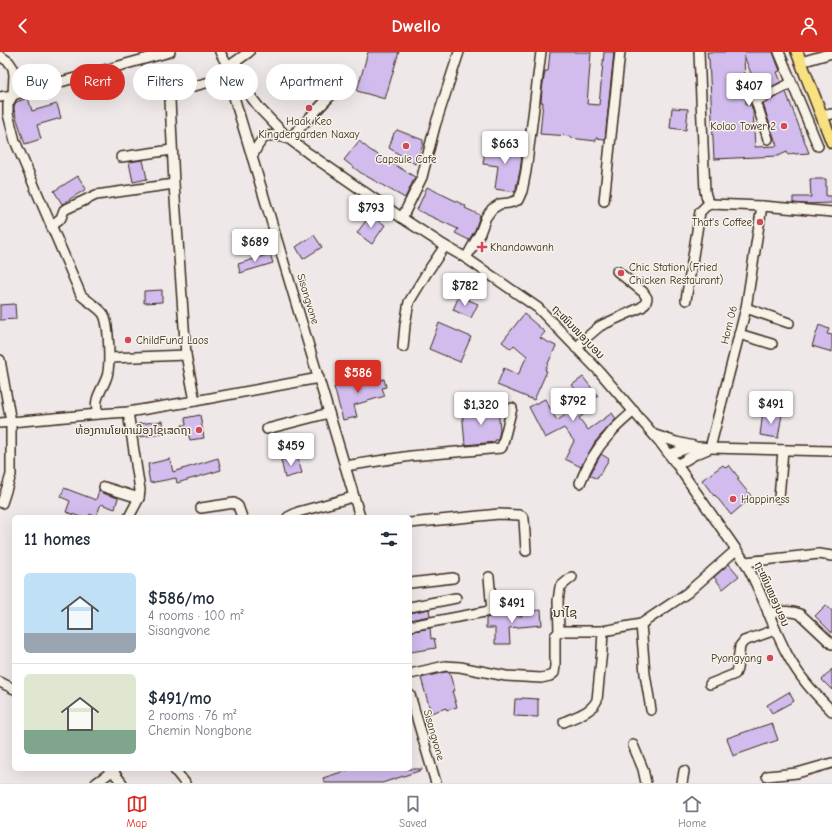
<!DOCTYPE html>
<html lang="en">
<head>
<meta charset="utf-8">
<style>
  :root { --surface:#fff; --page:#f2f2f3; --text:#1f2937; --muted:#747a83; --line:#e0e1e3; --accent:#d93025 }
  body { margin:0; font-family:"Comic Neue","Noto Sans Lao",sans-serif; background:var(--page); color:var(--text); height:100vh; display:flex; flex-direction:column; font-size:15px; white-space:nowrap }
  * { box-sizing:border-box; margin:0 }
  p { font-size:13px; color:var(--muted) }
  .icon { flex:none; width:22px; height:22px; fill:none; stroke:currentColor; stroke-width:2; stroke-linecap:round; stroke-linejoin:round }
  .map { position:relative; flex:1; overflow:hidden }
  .sheet { position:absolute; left:12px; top:463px; width:400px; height:256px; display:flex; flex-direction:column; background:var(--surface); border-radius:6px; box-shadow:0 4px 16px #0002 }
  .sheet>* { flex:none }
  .top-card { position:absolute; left:12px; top:12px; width:400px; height:36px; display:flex; gap:8px }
  .price { position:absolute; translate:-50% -34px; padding:0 9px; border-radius:4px; background:#fff; color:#222; font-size:13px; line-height:26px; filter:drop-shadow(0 1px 2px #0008) }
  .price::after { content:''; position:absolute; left:50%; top:24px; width:12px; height:9px; margin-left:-6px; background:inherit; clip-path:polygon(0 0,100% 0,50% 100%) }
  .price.current { background:var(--accent); color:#fff }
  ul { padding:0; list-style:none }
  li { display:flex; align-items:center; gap:12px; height:100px; padding:0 12px }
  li+li { border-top:1px solid var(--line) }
  li span { display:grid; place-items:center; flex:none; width:112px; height:80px; border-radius:6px; color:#555 }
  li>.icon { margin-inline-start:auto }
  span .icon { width:48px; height:48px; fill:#fffc; stroke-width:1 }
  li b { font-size:17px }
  h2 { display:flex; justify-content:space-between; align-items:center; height:48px; padding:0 12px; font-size:17px }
  .pill { padding:0 14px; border-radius:18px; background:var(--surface); box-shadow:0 4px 16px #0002; font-size:14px; line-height:36px }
  .pill.current { background:var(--accent); color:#fff }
  header { display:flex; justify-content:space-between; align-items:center; height:52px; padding:0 12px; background:var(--accent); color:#fff; font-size:18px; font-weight:800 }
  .tab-bar { display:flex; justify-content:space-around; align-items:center; height:56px; border-top:1px solid var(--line); background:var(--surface); font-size:11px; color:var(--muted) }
  .tab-bar a { display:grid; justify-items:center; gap:2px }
  .tab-bar .current { color:var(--accent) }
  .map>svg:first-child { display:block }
</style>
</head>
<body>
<header><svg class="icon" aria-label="back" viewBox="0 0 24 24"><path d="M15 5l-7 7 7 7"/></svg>Dwello<svg class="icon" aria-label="person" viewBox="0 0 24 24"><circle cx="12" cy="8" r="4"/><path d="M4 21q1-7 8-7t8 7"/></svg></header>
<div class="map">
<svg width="832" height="731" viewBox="0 0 832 731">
  <rect width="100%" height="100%" fill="#efe8e9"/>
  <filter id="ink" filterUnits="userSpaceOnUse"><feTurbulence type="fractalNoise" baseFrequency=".025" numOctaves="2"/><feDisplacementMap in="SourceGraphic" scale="8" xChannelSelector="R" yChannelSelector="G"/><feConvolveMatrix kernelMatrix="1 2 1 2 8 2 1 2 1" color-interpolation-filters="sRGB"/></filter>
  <g filter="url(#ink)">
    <g fill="#d1bced" stroke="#3b2a1e">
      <path d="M368 0H399L385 47 357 39Z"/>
      <path d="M550 0H591L587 52 599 53 604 0H614L605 87 596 86V89L570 86V84L540 82 543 50H541L542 38 545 19H548Z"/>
      <path d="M707 0H773L780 19 777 20 781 30 759 41 744 4 745 32 744 36 746 41V53H751L753 59 755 95 777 94 763 52 786 40 809 101 795 102 794 101 788 103 787 100 778 104 714 107 709 7H708Z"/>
      <path d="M28 46 32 59 57 52 61 66 37 73 41 87 25 92 14 58V54L16 50Z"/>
      <path d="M672 56 688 57 686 78 670 76Z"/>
      <path d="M397 78 423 88V93L415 112 389 96 394 81Z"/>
      <path d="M359 89 370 98 415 125 405 146 361 121 344 108Z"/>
      <path d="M486 91 523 96 520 119 515 140 495 137 498 114 483 112Z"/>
      <path d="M143 108 147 127 133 130 129 110Z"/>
      <path d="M78 124 86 137 62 152 54 139Z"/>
      <path d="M810 127H826V144H832V151L804 152 793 151V145H811Z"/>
      <path d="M427 135 466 154 465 156 480 163 475 178 469 188 455 181 458 177 417 158Z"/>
      <path d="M370 163 385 173 372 192 357 181Z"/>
      <path d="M314 183 322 195 303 207 296 195Z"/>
      <path d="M270 202 273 211 240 221 238 212Z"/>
      <path d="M162 238V250L144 251V239Z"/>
      <path d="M459 244 478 252 471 266 453 258Z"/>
      <path d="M15 252 16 267 0 268V253Z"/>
      <path d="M524 262 545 280 540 286 556 294 545 318 547 319 534 348 497 333 504 316 518 323 527 304 514 293 511 297 502 290Z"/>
      <path d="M439 271 471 285 460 310 429 297Z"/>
      <path d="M819 273 829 277 827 282 832 283V300L812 294Z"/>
      <path d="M379 323 381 328 384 327 386 335 382 336 385 344 354 353 357 365 343 368 334 335Z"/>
      <path d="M583 325 598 344 587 352 591 357 579 366 588 378 612 361 616 367 601 383 595 390 581 415 565 407 574 389 564 376 545 386 529 355 545 347 557 369 573 357 564 346 576 338 572 333Z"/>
      <path d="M498 355 500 378 498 388H495V390L465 393 462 358Z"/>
      <path d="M763 360 782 362 778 386 760 383Z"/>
      <path d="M200 363 204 386 190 388 188 381H184L182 373H186L185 366Z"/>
      <path d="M163 369 164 382 139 385 138 372Z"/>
      <path d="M601 402 609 407 597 427 590 423Z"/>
      <path d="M297 404 302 421 285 426 281 408Z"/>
      <path d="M218 406 221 418 177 431 176 426 150 431 148 420H149L148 412 170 407 173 420Z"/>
      <path d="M723 413 726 416 729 413 739 426 737 427 752 445 731 463 715 443 714 444 702 428Z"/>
      <path d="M64 436 96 448 99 438 102 441 118 446 115 457 101 452 96 465 90 462 89 465H81L66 460 70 449 61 445Z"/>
      <path d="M729 512 739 524 723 537 714 525Z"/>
      <path d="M826 553 832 559V581L815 564Z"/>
      <path d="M429 557 430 564 410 568V561Z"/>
      <path d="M541 558 542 573 509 576 510 592H495V576H486V566L495 564H522L521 560Z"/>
      <path d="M430 576 431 587 434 586 436 596 410 600V580Z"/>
      <path d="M832 617V638L822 628Z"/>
      <path d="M445 620H449L455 639H452L457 655 447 658 446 656 431 661 421 626Z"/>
      <path d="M789 640 794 649 772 661 767 653Z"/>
      <path d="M522 646 538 647V665L514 664 515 647H522Z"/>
      <path d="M772 671 778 688 733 704 727 686Z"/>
      <path d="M351 717H422V718L382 731H325L323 726Z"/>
    </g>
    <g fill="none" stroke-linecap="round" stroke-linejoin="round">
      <g stroke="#3b2a1e" stroke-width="12">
        <g id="minor">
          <path d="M220 0 228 15 261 58 289 87 308 101 402 166 445 194 466 206 538 256 599 319 659 389 677 413 745 510C762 540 771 572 787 602 799 625 814 641 832 659"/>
          <path d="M249 0 228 15V25L345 414 360 465"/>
          <path d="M699 0 705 139C706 145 707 149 711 152"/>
          <path d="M779 0 818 94"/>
          <path d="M0 4 9 10 13 16 14 23 13 43 8 52V62L15 89 81 243C87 249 101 257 104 263 109 274 111 317 106 327 101 340 93 347 98 362"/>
          <path d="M801 10 832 1"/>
          <path d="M750 36 756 49 791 31"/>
          <path d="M0 45 13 43 170 0"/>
          <path d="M756 49 768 87"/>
          <path d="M822 64 832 62"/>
          <path d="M121 105 172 98"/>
          <path d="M252 105C262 84 266 79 289 87L339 35"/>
          <path d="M604 149 620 0"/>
          <path d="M402 166 422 125 435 74 459 0"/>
          <path d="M51 174 61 166 64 158 96 143 174 132"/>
          <path d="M466 206 480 181 486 165 492 157 500 152 509 151 518 148 522 139 526 119 541 0"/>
          <path d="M686 248 700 160 706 154 711 152 762 154 832 160"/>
          <path d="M746 256 789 271"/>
          <path d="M739 282 772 292"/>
          <path d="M403 295 405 273 409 250 426 222 445 194"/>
          <path d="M576 296 587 285 600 274 642 255 646 250 647 246 643 240 617 219"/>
          <path d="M110 306 186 303"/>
          <path d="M0 308 11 370V423L2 451"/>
          <path d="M195 349 186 303 174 132 170 48 171 44 176 39 228 25"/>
          <path d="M128 360 140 438 139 446 129 465"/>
          <path d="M0 371 98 362 128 360 195 349 319 326"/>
          <path d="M267 377 329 361"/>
          <path d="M655 383 676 390 694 394"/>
          <path d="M710 396 746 256 762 154"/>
          <path d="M670 402 689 396 700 395 710 396 832 399"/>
          <path d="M677 413 694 403 708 397"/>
          <path d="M345 414 411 404 501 396 502 395 512 356"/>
          <path d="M580 431C587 413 596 397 609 383 616 374 625 367 634 359"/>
          <path d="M104 435 139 446"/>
          <path d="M779 446 783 398"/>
          <path d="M201 456 234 451 238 454 242 465"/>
          <path d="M288 465 298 460 353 445"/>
          <path d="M410 471 499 462 519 463 522 464 524 467 526 499"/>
          <path d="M745 510 819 502 832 504"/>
          <path d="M489 525 492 559"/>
          <path d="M410 531 453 526"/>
          <path d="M410 555 456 546"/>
          <path d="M768 561C779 560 790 558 800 562L832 592"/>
          <path d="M641 572 645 622 651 658"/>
          <path d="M410 574 511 555"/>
          <path d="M559 580 564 579H603L641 572 687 541 736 498"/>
          <path d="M410 622 445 614 460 615 506 624 541 626 550 624 554 621 555 614V584L559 580 558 549 560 535 572 525"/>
          <path d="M0 630 14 637"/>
          <path d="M710 632 735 622 737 617 740 594 744 589 775 578"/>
          <path d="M410 643 436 731"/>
          <path d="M564 670C576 664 591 661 597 648L602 598 603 579"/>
          <path d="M633 693 643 717 646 731"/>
          <path d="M111 717 122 731"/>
          <path d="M174 717 185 731"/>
          <path d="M767 724 797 721 832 711"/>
          <path d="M96 731 115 717"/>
          <path d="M682 731 684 719"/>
        </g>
      </g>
      <g stroke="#3b2a1e" stroke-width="14">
        <path id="major" d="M797 0 832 90"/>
      </g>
      <use href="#minor" stroke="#f7f3e8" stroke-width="9"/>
      <use href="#major" stroke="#f9e181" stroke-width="11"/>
    </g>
  </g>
  <g fill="#d1495b" stroke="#f7f3e8" stroke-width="1.5">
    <circle cx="309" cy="56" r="4"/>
    <circle cx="784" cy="74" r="4"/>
    <circle cx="406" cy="94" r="4"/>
    <circle cx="760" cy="170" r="4"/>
    <path d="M480 189h4v4h4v4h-4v4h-4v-4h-4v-4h4z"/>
    <circle cx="621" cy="221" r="4"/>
    <circle cx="128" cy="288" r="4"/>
    <circle cx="199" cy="378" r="4"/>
    <circle cx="733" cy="447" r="4"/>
    <circle cx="770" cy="606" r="4"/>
  </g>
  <g text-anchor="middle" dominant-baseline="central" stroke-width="3" stroke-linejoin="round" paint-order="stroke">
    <g font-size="11" fill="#3b2a1e" stroke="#f7f3e8" text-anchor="end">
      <text x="309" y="69" text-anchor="middle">Haak Keo<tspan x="309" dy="13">Kingdergarden Naxay</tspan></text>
      <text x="776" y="74">Kolao Tower 2</text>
      <text x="406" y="107" text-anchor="middle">Capsule Cafe</text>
      <text x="752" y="170">That's Coffee</text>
      <text x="490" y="195" text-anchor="start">Khandowvanh</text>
      <text x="629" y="215" text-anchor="start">Chic Station (Fried<tspan x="629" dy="13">Chicken Restaurant)</tspan></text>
      <text x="136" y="288" text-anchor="start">ChildFund Laos</text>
      <text x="191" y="378">ຫ້ອງການໂຍທາເມືອງໄຊເສດຖາ</text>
      <text x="741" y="447" text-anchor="start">Happiness</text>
      <text x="762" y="606">Pyongyang</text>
    </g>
    <g font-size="11" fill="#3b2a1e" stroke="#f7f3e8">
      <text transform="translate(308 247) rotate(73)">Sisangvone</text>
      <text transform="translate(729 273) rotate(-76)">Hom 06</text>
      <text transform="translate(578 280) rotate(46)">ຖະໜົນໜອງບອນ</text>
      <text transform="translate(772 542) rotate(66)">ຖະໜົນໜອງບອນ</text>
      <text transform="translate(434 683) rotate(74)">Sisangvone</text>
    </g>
    <g font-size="13" fill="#3b2a1e" stroke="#f7f3e8">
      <text x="565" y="560">ນາໄຊ</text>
    </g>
  </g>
</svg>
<b class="price" style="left:749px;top:55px">$407</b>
<b class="price" style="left:505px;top:113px">$663</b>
<b class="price" style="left:371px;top:177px">$793</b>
<b class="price" style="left:255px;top:211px">$689</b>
<b class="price" style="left:465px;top:255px">$782</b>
<b class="price current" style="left:358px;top:342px">$586</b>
<b class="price" style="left:573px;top:370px">$792</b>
<b class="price" style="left:771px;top:373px">$491</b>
<b class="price" style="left:481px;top:374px">$1,320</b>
<b class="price" style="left:291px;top:415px">$459</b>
<b class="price" style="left:512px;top:572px">$491</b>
<div class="top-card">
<a class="pill">Buy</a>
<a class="pill current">Rent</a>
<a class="pill">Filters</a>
<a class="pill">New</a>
<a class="pill">Apartment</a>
</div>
<section class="sheet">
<h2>11 homes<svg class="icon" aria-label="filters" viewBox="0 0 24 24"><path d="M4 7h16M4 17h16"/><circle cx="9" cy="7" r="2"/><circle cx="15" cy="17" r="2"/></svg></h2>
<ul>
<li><span style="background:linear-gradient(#bfe0f5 75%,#9aa5b1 0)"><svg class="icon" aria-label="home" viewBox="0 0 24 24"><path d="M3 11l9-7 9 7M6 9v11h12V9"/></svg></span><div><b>$586/mo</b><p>4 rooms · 100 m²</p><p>Sisangvone</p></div></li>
<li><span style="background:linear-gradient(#dfe7d0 70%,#7fa58c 0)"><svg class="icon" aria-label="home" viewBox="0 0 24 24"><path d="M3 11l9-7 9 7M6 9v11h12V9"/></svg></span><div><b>$491/mo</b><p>2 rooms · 76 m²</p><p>Chemin Nongbone</p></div></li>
</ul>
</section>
</div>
<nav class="tab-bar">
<a class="current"><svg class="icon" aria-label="map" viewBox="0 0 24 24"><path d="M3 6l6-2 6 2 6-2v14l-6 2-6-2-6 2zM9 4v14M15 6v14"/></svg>Map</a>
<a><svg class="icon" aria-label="saved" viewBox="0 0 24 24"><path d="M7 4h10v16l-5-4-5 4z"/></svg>Saved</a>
<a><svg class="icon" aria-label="home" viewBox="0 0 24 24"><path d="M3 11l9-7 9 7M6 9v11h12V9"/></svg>Home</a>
</nav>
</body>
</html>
